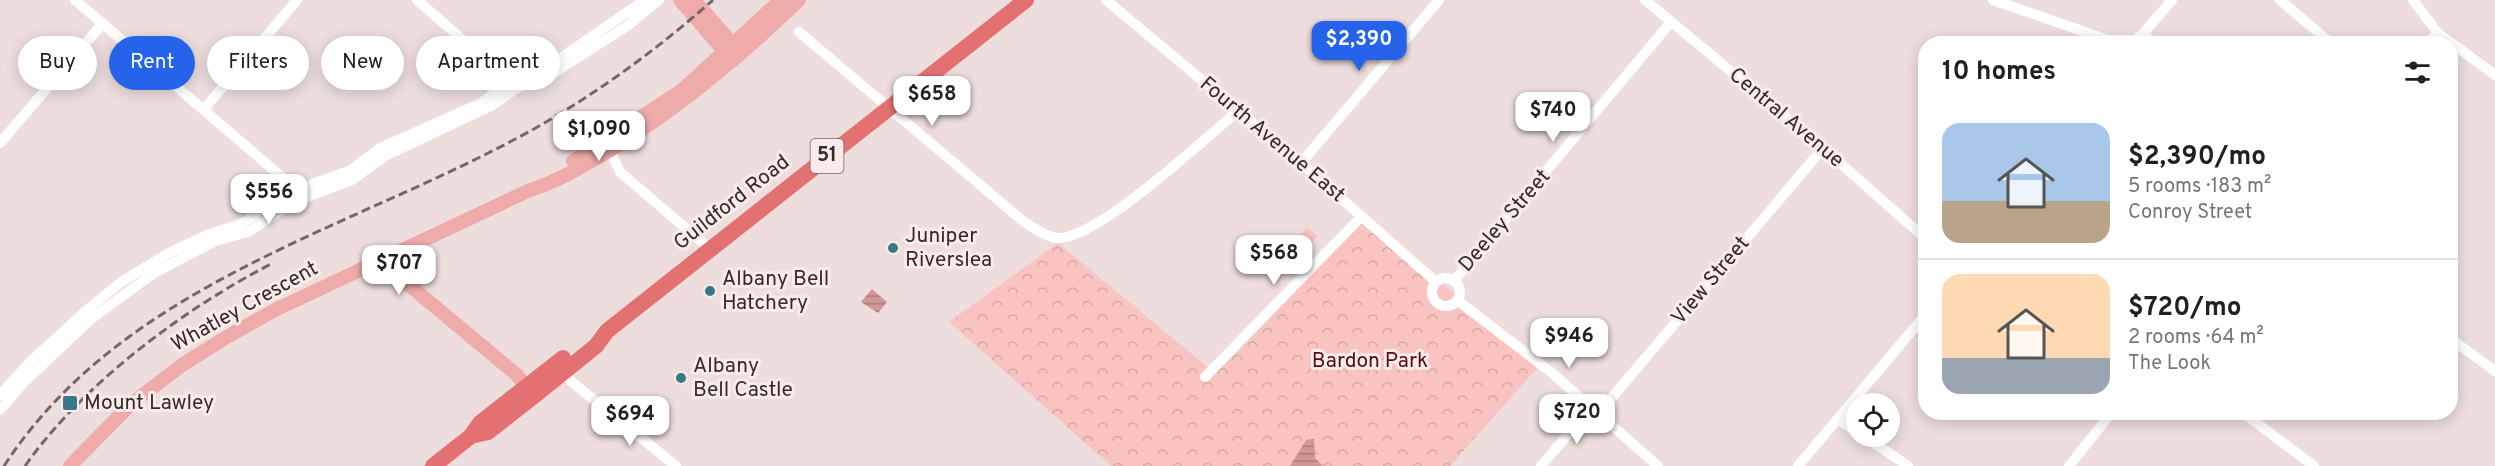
<!DOCTYPE html>
<html lang="en">
<head>
<meta charset="utf-8">
<style>
  :root { --surface:#fff; --page:#f2f2f2; --text:#202124; --muted:#757577; --line:#e0e0e0; --accent:#2563eb }
  body { margin:0; font-family:Overpass,sans-serif; background:var(--page); color:var(--text); height:100vh; display:flex; flex-direction:column; font-size:22px; white-space:nowrap }
  * { box-sizing:border-box; margin:0 }
  p { font-size:20px; color:var(--muted) }
  .icon { flex:none; width:33px; height:33px; fill:none; stroke:currentColor; stroke-width:2; stroke-linecap:round; stroke-linejoin:round }
  .map { position:relative; flex:1; overflow:hidden }
  .drawer { position:absolute; left:1918px; top:36px; width:540px; height:384px; display:flex; flex-direction:column; background:var(--surface); border-radius:24px; box-shadow:0 3px 15px #0003 }
  .drawer>* { flex:none }
  .guide { position:absolute; left:18px; top:36px; width:570px; height:54px; display:flex; gap:12px }
  .buttons { position:absolute; left:1846px; top:393px; display:grid; gap:12px }
  .buttons a { display:grid; place-items:center; width:54px; height:54px; border-radius:50%; background:var(--surface); box-shadow:0 3px 15px #0003; font-size:30px }
  .price { position:absolute; translate:-50% -51px; padding:0 14px; border-radius:12px; background:#fff; color:#222; font-size:20px; line-height:39px; filter:drop-shadow(0 2px 3px #0008) }
  .price::after { content:''; position:absolute; left:50%; top:36px; width:18px; height:14px; margin-left:-9px; background:inherit; clip-path:polygon(0 0,100% 0,50% 100%) }
  .price.selected { background:var(--accent); color:#fff }
  ul { padding:0; list-style:none }
  li { display:flex; align-items:center; gap:18px; height:150px; padding:0 24px }
  li+li { border-top:2px solid var(--line) }
  li span { display:grid; place-items:center; flex:none; width:168px; height:120px; border-radius:18px; color:#555 }
  li>.icon { margin-inline-start:auto }
  span .icon { width:72px; height:72px; fill:#fffc; stroke-width:1 }
  li b { font-size:26px }
  h2 { display:flex; justify-content:space-between; align-items:center; height:72px; padding:0 24px; font-size:26px }
  .chip { padding:0 21px; border-radius:27px; background:var(--surface); box-shadow:0 3px 15px #0003; font-size:21px; line-height:54px }
  .chip.selected { background:var(--accent); color:#fff }
  .map>svg:first-child { display:block }
</style>
</head>
<body>
<div class="map">
<svg width="2495" height="466" viewBox="0 0 2495 466">
  <defs>
    <pattern id="park-crowns" width="20" height="18" patternUnits="userSpaceOnUse" patternTransform="scale(1.5)"><rect width="20" height="18" fill="#f8c3c1"/><path d="M2 6a3 3 0 1 1 6 0M12 15a3 3 0 1 1 6 0" fill="none" stroke="#d5a8a6"/></pattern>
    <pattern id="water-rules" width="6" height="5" patternUnits="userSpaceOnUse" patternTransform="scale(1.5)"><rect width="6" height="5" fill="#d29795"/><path d="M0 2.5h6" fill="none" stroke="#ab7b7a"/></pattern>
  </defs>
  <rect width="100%" height="100%" fill="#eddedd"/>
  <path fill="#f8c3c1" d="M1307 227 1317 236 1299 255 1290 247Z"/>
  <path fill="url(#park-crowns)" d="M1365 217 1539 366 1450 466H1111L949 322 1058 243 1211 370Z"/>
  <g fill="url(#water-rules)">
    <path d="M872 289 887 302 878 313 861 302Z"/>
    <path d="M1314 439 1315 458 1323 466H1290L1306 440Z"/>
  </g>
  <g fill="none" stroke-linecap="round" stroke-linejoin="round">
    <g stroke="#fff" stroke-width="10">
      <path d="M75 0 282 177 295 198"/>
      <path d="M417 0 515 85"/>
      <path d="M1106 0 1301 163 1436 282"/>
      <path d="M1645 0 1823 148 1926 239"/>
      <path d="M1993 0 2108 40H2131"/>
      <path d="M2280 0 2332 44"/>
      <path d="M2413 0 2438 33 2495 75"/>
      <path d="M799 32 1023 221C1032 227 1045 236 1056 238 1095 242 1204 139 1237 112"/>
      <path d="M2141 36 2172 0"/>
      <path d="M2138 37H2147L2155 44"/>
      <path d="M2418 44 2432 39 2438 33"/>
      <path d="M204 109 297 0"/>
      <path d="M0 143 103 23"/>
      <path d="M615 147 613 157 620 172 710 249"/>
      <path d="M1301 163 1439 0"/>
      <circle cx="1446" cy="292" r="14"/>
      <path d="M1454 281 1671 22"/>
      <path d="M1457 300 1552 373 1658 466"/>
      <path d="M2451 339 2495 371"/>
      <path d="M565 365 567 377 573 383 676 466"/>
      <path d="M1205 377 1362 216"/>
      <path d="M0 395 29 363 88 309 121 282 169 253 209 234 239 225 291 192 351 170 380 148 481 103 511 81 546 68 645 0"/>
      <path d="M0 410 24 382 91 319 154 273 215 241 248 232 296 201 352 180 385 156 493 105 517 88 552 74 627 26 659 0"/>
      <path d="M2242 412 2314 466"/>
      <path d="M1599 413 1823 148"/>
      <path d="M1838 419 1857 432"/>
      <path d="M1864 436 1908 466"/>
      <path d="M1541 466 1591 407"/>
      <path d="M1798 466 1926 314"/>
      <path d="M2069 466 2112 412"/>
    </g>
    <g stroke="#efaaaa" stroke-width="14">
      <path d="M680 0 730 58"/>
      <path d="M694 0 738 50"/>
      <path d="M573 161 681 91 781 0"/>
      <path d="M379 260 517 375 531 393"/>
      <path d="M70 466 131 404 182 365 225 338 275 310 530 190C559 181 585 165 612 149 681 106 741 56 799 0"/>
    </g>
    <g stroke="#e47171" stroke-width="16">
      <path d="M471 436 488 432 534 396 596 346 607 331 1026 0"/>
      <path d="M433 466 471 436 480 423 563 358"/>
    </g>
    <g stroke="#716867" stroke-width="3" stroke-dasharray="9 4.5" stroke-linecap="butt">
      <path d="M4 466C126 279 358 229 541 125 603 89 660 47 713 0"/>
      <path d="M25 466C83 384 182 310 271 264"/>
    </g>
  </g>
  <g fill="#36798a" stroke="#faebea" stroke-width="2">
    <circle cx="893" cy="248" r="6"/>
    <circle cx="710" cy="291" r="6"/>
    <circle cx="681" cy="378" r="6"/>
    <rect x="62" y="395" width="16" height="16" rx="3"/>
  </g>
  <g text-anchor="middle" dominant-baseline="central" stroke-width="6" stroke-linejoin="round" paint-order="stroke">
    <rect fill="#faebea" stroke="#6d6564" stroke-width="1.5" x="810.5" y="139" width="33" height="34" rx="4.5"/>
    <g font-size="20" font-weight="bold" fill="#312c2b">
      <text x="827" y="156">51</text>
    </g>
    <g font-size="21" fill="#312c2b" stroke="#faebea">
      <text transform="translate(1786 118) rotate(40)">Central Avenue</text>
      <text transform="translate(1272 140) rotate(40)">Fourth Avenue East</text>
      <text transform="translate(732 203) rotate(-38)">Guildford Road</text>
      <text transform="translate(1505 221) rotate(-49)">Deeley Street</text>
      <text transform="translate(1711 281) rotate(-50)">View Street</text>
      <text transform="translate(245 307) rotate(-29)">Whatley Crescent</text>
    </g>
    <g font-size="21" fill="#312c2b" stroke="#faebea" text-anchor="start">
      <text x="905" y="236">Juniper<tspan x="905" dy="24">Riverslea</tspan></text>
      <text x="722" y="279">Albany Bell<tspan x="722" dy="24">Hatchery</tspan></text>
      <text x="693" y="366">Albany<tspan x="693" dy="24">Bell Castle</tspan></text>
      <text x="84" y="403">Mount Lawley</text>
    </g>
    <g font-size="21" fill="#540d14" stroke="#faebea">
      <text x="1370" y="361">Bardon Park</text>
    </g>
  </g>
</svg>
<div class="buttons">
<a><svg class="icon" aria-label="locate" viewBox="0 0 24 24"><circle cx="12" cy="12" r="6"/><path d="M12 2v4M12 18v4M2 12h4M18 12h4"/></svg></a>
</div>
<b class="price selected" style="left:1359px;top:72px">$2,390</b>
<b class="price" style="left:932px;top:127px">$658</b>
<b class="price" style="left:1553px;top:143px">$740</b>
<b class="price" style="left:599px;top:162px">$1,090</b>
<b class="price" style="left:269px;top:225px">$556</b>
<b class="price" style="left:1274px;top:286px">$568</b>
<b class="price" style="left:399px;top:296px">$707</b>
<b class="price" style="left:1569px;top:369px">$946</b>
<b class="price" style="left:1577px;top:445px">$720</b>
<b class="price" style="left:630px;top:447px">$694</b>
<div class="guide">
<a class="chip">Buy</a>
<a class="chip selected">Rent</a>
<a class="chip">Filters</a>
<a class="chip">New</a>
<a class="chip">Apartment</a>
</div>
<section class="drawer">
<h2>10 homes<svg class="icon" aria-label="filters" viewBox="0 0 24 24"><path d="M4 7h16M4 17h16"/><circle cx="9" cy="7" r="2"/><circle cx="15" cy="17" r="2"/></svg></h2>
<ul>
<li><span style="background:linear-gradient(#a9c7e8 65%,#b9a48a 0)"><svg class="icon" aria-label="home" viewBox="0 0 24 24"><path d="M3 11l9-7 9 7M6 9v11h12V9"/></svg></span><div><b>$2,390/mo</b><p>5 rooms · 183 m²</p><p>Conroy Street</p></div></li>
<li><span style="background:linear-gradient(#ffd9b3 70%,#9aa5b1 0)"><svg class="icon" aria-label="home" viewBox="0 0 24 24"><path d="M3 11l9-7 9 7M6 9v11h12V9"/></svg></span><div><b>$720/mo</b><p>2 rooms · 64 m²</p><p>The Look</p></div></li>
</ul>
</section>
</div>
</body>
</html>
